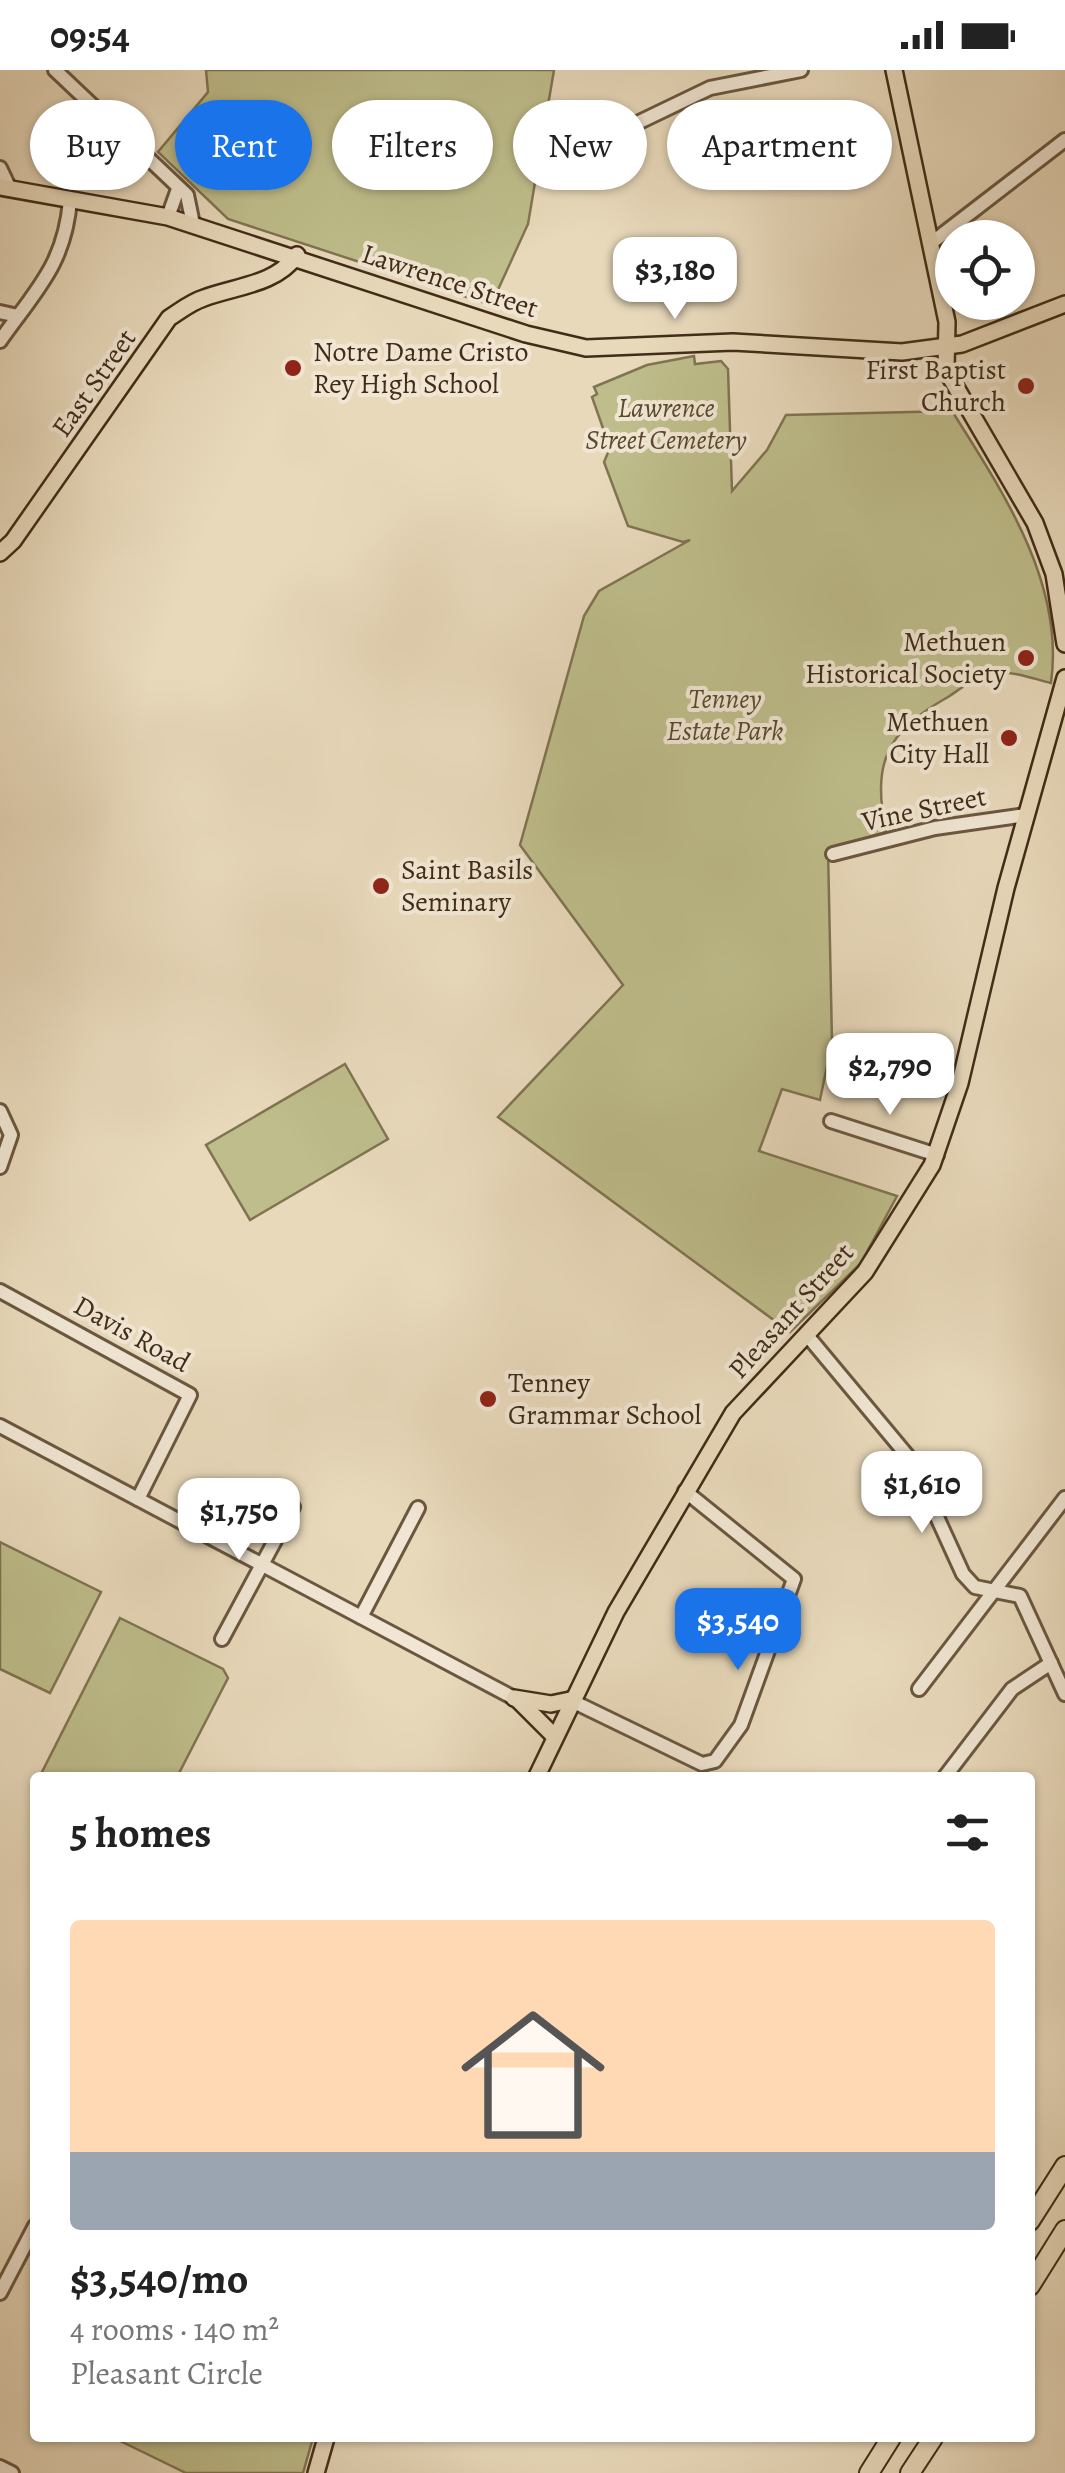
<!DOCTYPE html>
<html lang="en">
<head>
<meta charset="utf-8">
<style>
  :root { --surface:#fff; --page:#f2f2f2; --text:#222; --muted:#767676; --line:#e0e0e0; --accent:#1a73e8 }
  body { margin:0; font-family:Alegreya,serif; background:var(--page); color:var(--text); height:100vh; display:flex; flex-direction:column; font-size:38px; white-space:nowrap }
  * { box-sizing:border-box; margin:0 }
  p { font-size:32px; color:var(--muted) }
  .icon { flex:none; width:55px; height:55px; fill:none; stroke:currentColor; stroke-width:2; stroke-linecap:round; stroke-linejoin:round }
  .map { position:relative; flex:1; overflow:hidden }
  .drawer { position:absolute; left:30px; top:1702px; width:1005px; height:670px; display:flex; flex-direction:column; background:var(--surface); border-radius:10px; box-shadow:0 2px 8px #0004 }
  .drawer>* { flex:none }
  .banner { position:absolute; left:30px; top:30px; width:1005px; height:90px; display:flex; gap:20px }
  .tools { position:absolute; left:935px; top:150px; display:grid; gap:20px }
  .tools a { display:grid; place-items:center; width:100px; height:100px; border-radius:50%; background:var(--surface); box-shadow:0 2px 8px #0004; font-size:50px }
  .price { position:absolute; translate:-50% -85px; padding:0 22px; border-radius:20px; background:#fff; color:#222; font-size:32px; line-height:65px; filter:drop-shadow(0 2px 5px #0008) }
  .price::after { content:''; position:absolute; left:50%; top:60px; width:30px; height:22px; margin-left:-15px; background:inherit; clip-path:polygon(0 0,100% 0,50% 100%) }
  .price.current { background:var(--accent); color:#fff }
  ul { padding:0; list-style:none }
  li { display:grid; align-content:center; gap:20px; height:530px; padding:0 40px }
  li+li { border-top:2px solid var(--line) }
  li span { display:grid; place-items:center; height:310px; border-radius:10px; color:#555 }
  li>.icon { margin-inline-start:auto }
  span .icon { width:180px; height:180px; fill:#fffc; stroke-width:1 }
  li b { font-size:42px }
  h2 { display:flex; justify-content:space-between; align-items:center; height:120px; padding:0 40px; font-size:42px }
  .chip { padding:0 35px; border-radius:45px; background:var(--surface); box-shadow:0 2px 8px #0004; font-size:35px; line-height:90px }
  .chip.current { background:var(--accent); color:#fff }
  .status { display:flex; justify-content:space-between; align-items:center; height:70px; padding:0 50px; background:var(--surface); direction:ltr }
  .status svg { height:28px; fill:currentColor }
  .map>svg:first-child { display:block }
</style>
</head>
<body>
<div class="status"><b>09:54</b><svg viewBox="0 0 49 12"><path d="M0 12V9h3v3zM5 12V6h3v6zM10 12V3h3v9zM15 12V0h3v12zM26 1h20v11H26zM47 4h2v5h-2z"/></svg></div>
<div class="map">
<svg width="1065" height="2403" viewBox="0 0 1065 2403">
  <rect width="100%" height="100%" fill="#e8d9bb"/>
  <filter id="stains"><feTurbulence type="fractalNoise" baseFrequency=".002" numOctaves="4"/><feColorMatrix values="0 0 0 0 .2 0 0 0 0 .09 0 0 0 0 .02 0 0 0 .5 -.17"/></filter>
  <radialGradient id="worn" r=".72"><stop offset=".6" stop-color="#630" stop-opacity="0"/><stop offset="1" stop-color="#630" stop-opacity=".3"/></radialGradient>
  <g fill="#bebd8b" stroke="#807451" stroke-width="2.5">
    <path d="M206 0H554L528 154 491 235 228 149 158 82 208 22Z"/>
    <path d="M694 286 695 294 721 291 728 299 732 421 767 380 786 345 952 341C1003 422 1065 514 1051 613 1034 609 1014 601 997 603 978 605 963 617 948 627 886 662 872 692 886 762L828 779 832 972 820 1030 782 1019 759 1081 897 1126 861 1193 790 1262 498 1047 623 915 520 775 584 546 599 521 690 470 683 472 628 456 604 392 610 378 592 327 597 324 594 317 647 295Z"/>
    <path d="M345 994 388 1069 250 1150 206 1075Z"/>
    <path d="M0 1472 101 1522 50 1623 0 1599Z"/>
    <path d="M120 1548 223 1599 228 1608 177 1707H44L40 1706Z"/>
    <path d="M114 2368H313L303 2403H186Z"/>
  </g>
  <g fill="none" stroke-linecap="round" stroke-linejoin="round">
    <g stroke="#6b5740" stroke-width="18">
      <g id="minor">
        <path d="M55 0 187 125 193 154"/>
        <path d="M584 61 631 56 710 18 801 0"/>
        <path d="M0 98 10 119"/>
        <path d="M168 147 178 119"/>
        <path d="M930 174 1065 70"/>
        <path d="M0 242 18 246"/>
        <path d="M0 271C36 220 65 194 70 130"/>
        <path d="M833 784 935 758 1026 745"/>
        <path d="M0 1041 11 1065 0 1097"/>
        <path d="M831 1051 937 1085"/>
        <path d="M0 1221 190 1325 138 1429"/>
        <path d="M806 1264 911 1390 963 1504 975 1517 1020 1526 1065 1624"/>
        <path d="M0 1356 514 1628"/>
        <path d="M361 1547 418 1438"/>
        <path d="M222 1569 293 1437"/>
        <path d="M919 1619 1065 1428"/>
        <path d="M570 1630 702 1694 715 1691 741 1655 794 1509 685 1421"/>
        <path d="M944 1708 1012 1619 1051 1593"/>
        <path d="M0 2223 35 2156"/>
        <path d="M0 2397 12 2403"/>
      </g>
    </g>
    <g stroke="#412c17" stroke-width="20">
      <g id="major">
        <path d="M894 0 947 252 946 300 1035 453 1054 504 1065 574"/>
        <path d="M0 117 168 147 526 264 586 278 733 272 902 282 962 274 1065 234"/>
        <path d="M0 483 13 471 169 248C180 241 191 232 204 228 236 216 275 215 297 185"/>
        <path d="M514 1628 551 1634 570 1630"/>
        <path d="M518 1630 554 1666"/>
        <path d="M536 1708 616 1542 733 1343 865 1202 932 1095 960 1013 1006 818 1065 608"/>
        <path d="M316 2403 326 2368"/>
      </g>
    </g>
    <g stroke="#412c17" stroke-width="22">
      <g id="highway">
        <path d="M1030 2151 1065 2096"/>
        <path d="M1030 2216 1065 2160"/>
        <path d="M869 2403 891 2368"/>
        <path d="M910 2403 933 2368"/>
      </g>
    </g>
    <use href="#minor" stroke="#f0e6d3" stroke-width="12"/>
    <use href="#major" stroke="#e8d9bb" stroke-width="15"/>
    <use href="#highway" stroke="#e8d9bb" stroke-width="18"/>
  </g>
  <g fill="#8f2418" stroke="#f0e6d3" stroke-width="4">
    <circle cx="293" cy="298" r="10"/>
    <circle cx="1026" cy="316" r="10"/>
    <circle cx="1026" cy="588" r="10"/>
    <circle cx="1009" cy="668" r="10"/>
    <circle cx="381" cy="816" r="10"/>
    <circle cx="488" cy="1329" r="10"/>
  </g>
  <g text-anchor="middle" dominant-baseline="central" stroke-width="8" stroke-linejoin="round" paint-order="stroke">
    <g font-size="28" fill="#412c17" stroke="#f0e6d3">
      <text transform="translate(450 211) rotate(18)">Lawrence Street</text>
      <text transform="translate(94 313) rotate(-55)">East Street</text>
      <text transform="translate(924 739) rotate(-12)">Vine Street</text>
      <text transform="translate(791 1241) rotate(-48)">Pleasant Street</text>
      <text transform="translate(132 1264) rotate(29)">Davis Road</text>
    </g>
    <g font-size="28" fill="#412c17" stroke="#f0e6d3" text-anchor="start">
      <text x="313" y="282">Notre Dame Cristo<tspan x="313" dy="32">Rey High School</tspan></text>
      <text x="1006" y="300" text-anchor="end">First Baptist<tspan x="1006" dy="32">Church</tspan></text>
      <text x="1006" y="572" text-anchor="end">Methuen<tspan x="1006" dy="32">Historical Society</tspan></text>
      <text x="989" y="652" text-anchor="end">Methuen<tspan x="989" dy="32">City Hall</tspan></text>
      <text x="401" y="800">Saint Basils<tspan x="401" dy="32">Seminary</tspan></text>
      <text x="508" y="1313">Tenney<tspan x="508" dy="32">Grammar School</tspan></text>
    </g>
    <g font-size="28" font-style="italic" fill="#5a492e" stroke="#f0e6d3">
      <text x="666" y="338">Lawrence<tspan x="666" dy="32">Street Cemetery</tspan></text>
      <text x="725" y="629">Tenney<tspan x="725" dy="32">Estate Park</tspan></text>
    </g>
  </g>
  <rect width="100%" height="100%" filter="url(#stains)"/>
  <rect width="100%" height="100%" fill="url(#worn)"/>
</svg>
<div class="tools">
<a><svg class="icon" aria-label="locate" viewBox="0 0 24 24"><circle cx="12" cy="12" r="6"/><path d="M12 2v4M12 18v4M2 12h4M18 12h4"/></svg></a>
</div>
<b class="price" style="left:675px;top:252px">$3,180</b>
<b class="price" style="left:890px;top:1048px">$2,790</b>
<b class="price" style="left:922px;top:1466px">$1,610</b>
<b class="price" style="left:239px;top:1493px">$1,750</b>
<b class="price current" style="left:738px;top:1603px">$3,540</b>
<div class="banner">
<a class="chip">Buy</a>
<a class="chip current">Rent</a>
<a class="chip">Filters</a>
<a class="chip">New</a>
<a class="chip">Apartment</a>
</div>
<section class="drawer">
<h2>5 homes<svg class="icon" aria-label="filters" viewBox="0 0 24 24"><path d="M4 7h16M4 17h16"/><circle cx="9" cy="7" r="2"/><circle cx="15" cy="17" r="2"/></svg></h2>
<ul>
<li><span style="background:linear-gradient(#ffd9b3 75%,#9aa5b1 0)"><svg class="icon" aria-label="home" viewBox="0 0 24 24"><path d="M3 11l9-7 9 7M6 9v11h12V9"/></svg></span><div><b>$3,540/mo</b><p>4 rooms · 140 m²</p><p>Pleasant Circle</p></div></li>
</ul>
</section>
</div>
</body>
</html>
